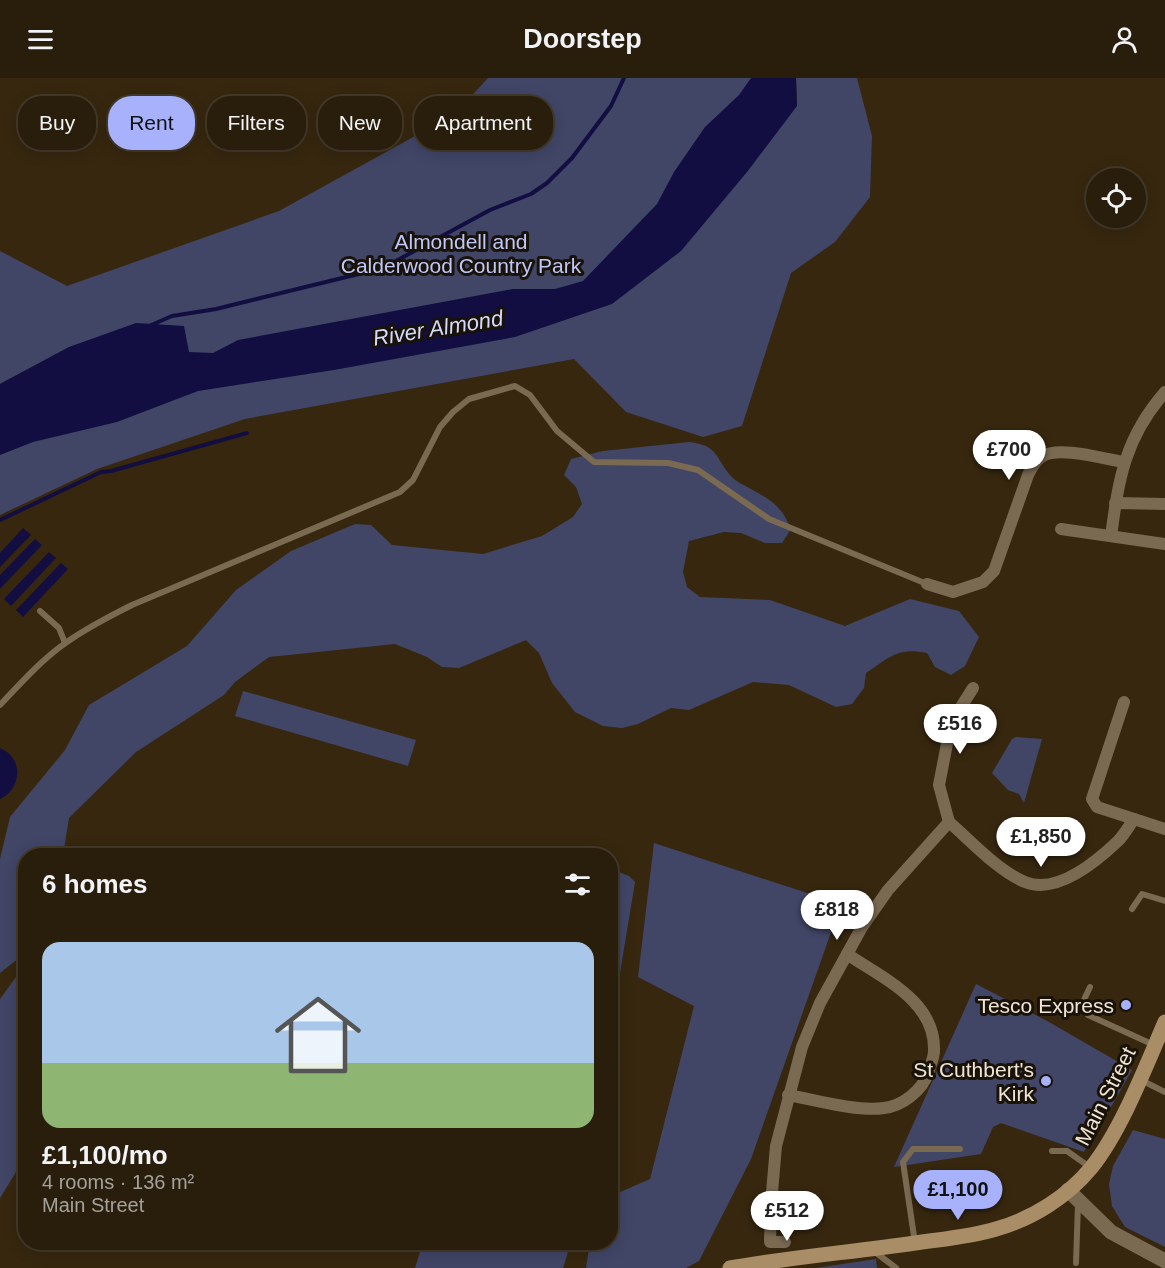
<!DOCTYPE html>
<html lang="en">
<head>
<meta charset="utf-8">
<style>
  :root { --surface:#291d0b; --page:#352a19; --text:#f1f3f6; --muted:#a5a29d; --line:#453b2c; --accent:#a7b1fc }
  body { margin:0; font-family:Helvetica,sans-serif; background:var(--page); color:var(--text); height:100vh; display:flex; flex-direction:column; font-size:22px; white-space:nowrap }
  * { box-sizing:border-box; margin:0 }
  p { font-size:20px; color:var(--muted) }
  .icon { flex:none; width:33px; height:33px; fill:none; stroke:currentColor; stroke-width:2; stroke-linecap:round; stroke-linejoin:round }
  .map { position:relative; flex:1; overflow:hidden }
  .details { position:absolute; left:18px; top:770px; width:600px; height:402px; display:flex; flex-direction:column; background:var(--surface); border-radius:24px; box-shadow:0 3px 15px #0003,0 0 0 2px var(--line) }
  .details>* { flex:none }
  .guide { position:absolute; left:18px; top:18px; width:600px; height:54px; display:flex; gap:12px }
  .tools { position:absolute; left:1086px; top:90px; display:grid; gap:12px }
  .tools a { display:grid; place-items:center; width:60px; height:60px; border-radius:50%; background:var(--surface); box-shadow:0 3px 15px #0003,0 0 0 2px var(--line); font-size:30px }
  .price { position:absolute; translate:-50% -51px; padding:0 14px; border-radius:21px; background:#fff; color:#222; font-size:20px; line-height:39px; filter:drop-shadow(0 2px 3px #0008) }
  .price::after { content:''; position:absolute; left:50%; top:36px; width:18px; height:14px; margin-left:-9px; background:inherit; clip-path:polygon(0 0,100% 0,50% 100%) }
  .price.current { background:var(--accent); color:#111 }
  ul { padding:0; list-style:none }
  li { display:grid; align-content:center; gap:12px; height:318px; padding:0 24px }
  li span { display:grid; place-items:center; height:186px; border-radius:18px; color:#555 }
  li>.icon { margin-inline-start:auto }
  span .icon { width:108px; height:108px; fill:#fffc; stroke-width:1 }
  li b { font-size:26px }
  h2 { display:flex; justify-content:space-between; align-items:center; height:72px; padding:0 24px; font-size:26px }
  .pill { padding:0 21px; border-radius:24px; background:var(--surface); box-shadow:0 3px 15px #0003,0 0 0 2px var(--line); font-size:21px; line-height:54px }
  .pill.current { background:var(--accent); color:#111 }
  header { display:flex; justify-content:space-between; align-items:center; height:78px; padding:0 24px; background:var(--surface); font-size:27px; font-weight:700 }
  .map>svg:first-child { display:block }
</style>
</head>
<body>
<header><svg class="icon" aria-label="menu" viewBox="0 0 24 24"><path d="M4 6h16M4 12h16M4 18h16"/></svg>Doorstep<svg class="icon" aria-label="person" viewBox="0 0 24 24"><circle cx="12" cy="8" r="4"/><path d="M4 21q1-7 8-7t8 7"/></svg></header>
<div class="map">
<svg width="1165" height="1190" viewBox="0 0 1165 1190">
  <rect width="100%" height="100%" fill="#37270f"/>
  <g fill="#414667">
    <path d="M488 0H780L797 28 796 0H857L872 58 870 119 835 164 791 195 742 348 703 359 626 334 574 281 245 341 97 391 0 437V357L62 273 0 306V173L67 208 279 133 455 36Z"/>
    <path d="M689 364C720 367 715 382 733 400 737 404 744 407 749 410 771 422 781 427 791 451L782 465H765L741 455 724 454 689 463 683 494 687 509 700 519 770 522 845 548 910 521 959 533 979 559 965 588 951 597 935 589 927 575C898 569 890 579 866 595L864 610 852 626 836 629 789 607 753 604 689 632 671 630 638 646 622 650 603 648 575 634 552 605 539 575 526 562 459 590 442 589 427 579 395 566 269 579 235 604 224 617 136 674 69 740 63 777H26V867L24 876 0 895V781L10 739 65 672 89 627 187 568 236 512 291 473 355 446 371 447 392 467 483 476 542 458 573 439 582 426 576 409 564 397 571 381 603 373Z"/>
    <path d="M243 613 416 662 408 688 235 638Z"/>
    <path d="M1016 659 1042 661 1024 725 1019 716 1008 712 992 695 1012 661Z"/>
    <path d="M654 765 841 826 751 1081 699 1183 686 1190H586L590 1164H610L611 1118 650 1101 694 928 638 899Z"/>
    <path d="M611 791 629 798 635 804 611 950Z"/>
    <path d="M24 888 25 1063 16 1094 0 1120V921Z"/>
    <path d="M976 906 1049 944 1132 992 1106 1038 1101 1035 1084 1074 1001 1045 993 1049 981 1076 894 1089Z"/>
    <path d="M1133 1052 1165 1061V1169L1125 1149 1112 1128 1109 1106 1113 1088Z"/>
    <path d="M423 1164H571L563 1190H415Z"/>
    <path d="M876 1181 877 1190H816Z"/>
  </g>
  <g fill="#120e41">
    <path d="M751 0H796L797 28 747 94 681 173 612 226 515 259 334 292 198 313 117 344 33 364 0 377V306L69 269 136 245 184 248 189 274 213 275 238 262 513 211H555L583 203 657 126 674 94 705 49 739 17Z"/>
    <path d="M23 450 31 457 0 489V475Z"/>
    <path d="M35 461 42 467 0 511V497Z"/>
    <path d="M49 474 56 480 11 528 4 521Z"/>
    <path d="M61 485 68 491 23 539 16 532Z"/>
    <path d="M0 670C24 680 22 711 0 721Z"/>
  </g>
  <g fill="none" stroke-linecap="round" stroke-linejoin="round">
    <g stroke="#120e41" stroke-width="4">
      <path d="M149 248 172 238 216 231 383 190 490 132 531 116 547 105 572 80 611 28 624 0"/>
      <path d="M0 442 101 394 111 393 247 355"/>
    </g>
    <g stroke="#7b6a52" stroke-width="6">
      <path d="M40 533 59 550 65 565"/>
      <path d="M0 627C21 605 42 581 67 564 88 549 110 538 132 527L400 414 413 402 440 349 453 334 469 321 515 308 530 317 557 353 594 384 668 385 698 392 769 441 927 506"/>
      <path d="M1132 831 1142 816 1165 823"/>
      <path d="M1090 909 1082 926 1088 937 1154 967"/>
      <path d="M1141 1002 1165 1014"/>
      <path d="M1052 1073H1067L1091 1090"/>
      <path d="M915 1165 903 1084 913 1071H960"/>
      <path d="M875 1174 896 1190"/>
      <path d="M1076 1185 1078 1126"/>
    </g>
    <g stroke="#7b6a52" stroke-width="12">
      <path d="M1115 425 1165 426"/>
      <path d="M1061 451 1165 466"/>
      <path d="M1111 458C1119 399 1125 360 1165 314"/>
      <path d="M927 506 953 514 983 504 994 493 1028 397C1032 389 1035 383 1043 378 1059 368 1104 381 1124 384"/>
      <path d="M1124 624 1092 721 1097 729 1165 751"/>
      <path d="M949 744C971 763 998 793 1025 804 1057 817 1096 784 1118 763 1124 757 1129 748 1134 741"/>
      <path d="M949 744 939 707 951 645 973 610"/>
      <path d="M788 1017C815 1022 857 1034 884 1030 902 1028 922 1013 928 995 930 988 934 980 934 973 936 923 882 900 847 876"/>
      <path d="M785 1164H770L771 1126 776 1068 802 969 820 925 862 849 888 812 949 744"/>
    </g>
    <path stroke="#7b6a52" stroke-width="15" d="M1068 1112 1111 1154 1165 1183"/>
    <path stroke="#a98d66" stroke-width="15" d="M730 1190C792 1179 854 1174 915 1165 942 1161 970 1159 996 1151 1032 1141 1067 1119 1091 1090 1121 1053 1146 988 1165 944"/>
  </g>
  <g fill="#a7b1fc" stroke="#191208" stroke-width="2">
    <circle cx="1126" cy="927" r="6"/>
    <circle cx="1046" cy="1003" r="6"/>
  </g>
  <g text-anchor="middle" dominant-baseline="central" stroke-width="6" stroke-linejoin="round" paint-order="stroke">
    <g font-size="21" fill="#bec6fa" stroke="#191208">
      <text x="461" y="163">Almondell and<tspan x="461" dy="24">Calderwood Country Park</tspan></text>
    </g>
    <g font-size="21" fill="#efe4d6" stroke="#191208" text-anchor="end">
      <text x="1114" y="927">Tesco Express</text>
      <text x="1034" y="991">St Cuthbert's<tspan x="1034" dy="24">Kirk</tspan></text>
    </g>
    <g font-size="21" fill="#efe4d6" stroke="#191208">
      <text transform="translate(1105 1018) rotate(-63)">Main Street</text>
    </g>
    <g font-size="22" font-style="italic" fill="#d4dafe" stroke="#191208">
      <text transform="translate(438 250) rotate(-9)">River Almond</text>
    </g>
  </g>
</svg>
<div class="tools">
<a><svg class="icon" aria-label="locate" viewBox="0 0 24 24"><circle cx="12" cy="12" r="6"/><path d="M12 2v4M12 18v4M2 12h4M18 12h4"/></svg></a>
</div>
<b class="price" style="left:1009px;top:403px">£700</b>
<b class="price" style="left:960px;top:677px">£516</b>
<b class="price" style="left:1041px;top:790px">£1,850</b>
<b class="price" style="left:837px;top:863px">£818</b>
<b class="price current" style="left:958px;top:1143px">£1,100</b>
<b class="price" style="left:787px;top:1164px">£512</b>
<div class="guide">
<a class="pill">Buy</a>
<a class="pill current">Rent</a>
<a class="pill">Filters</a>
<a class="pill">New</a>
<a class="pill">Apartment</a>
</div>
<section class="details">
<h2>6 homes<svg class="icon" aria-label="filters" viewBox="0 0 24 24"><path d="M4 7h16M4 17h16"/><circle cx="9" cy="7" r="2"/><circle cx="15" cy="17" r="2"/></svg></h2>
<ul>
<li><span style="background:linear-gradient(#a9c7e8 65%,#8fb573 0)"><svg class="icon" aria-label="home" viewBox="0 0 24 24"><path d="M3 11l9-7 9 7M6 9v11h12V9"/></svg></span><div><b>£1,100/mo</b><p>4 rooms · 136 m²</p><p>Main Street</p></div></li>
</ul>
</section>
</div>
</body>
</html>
